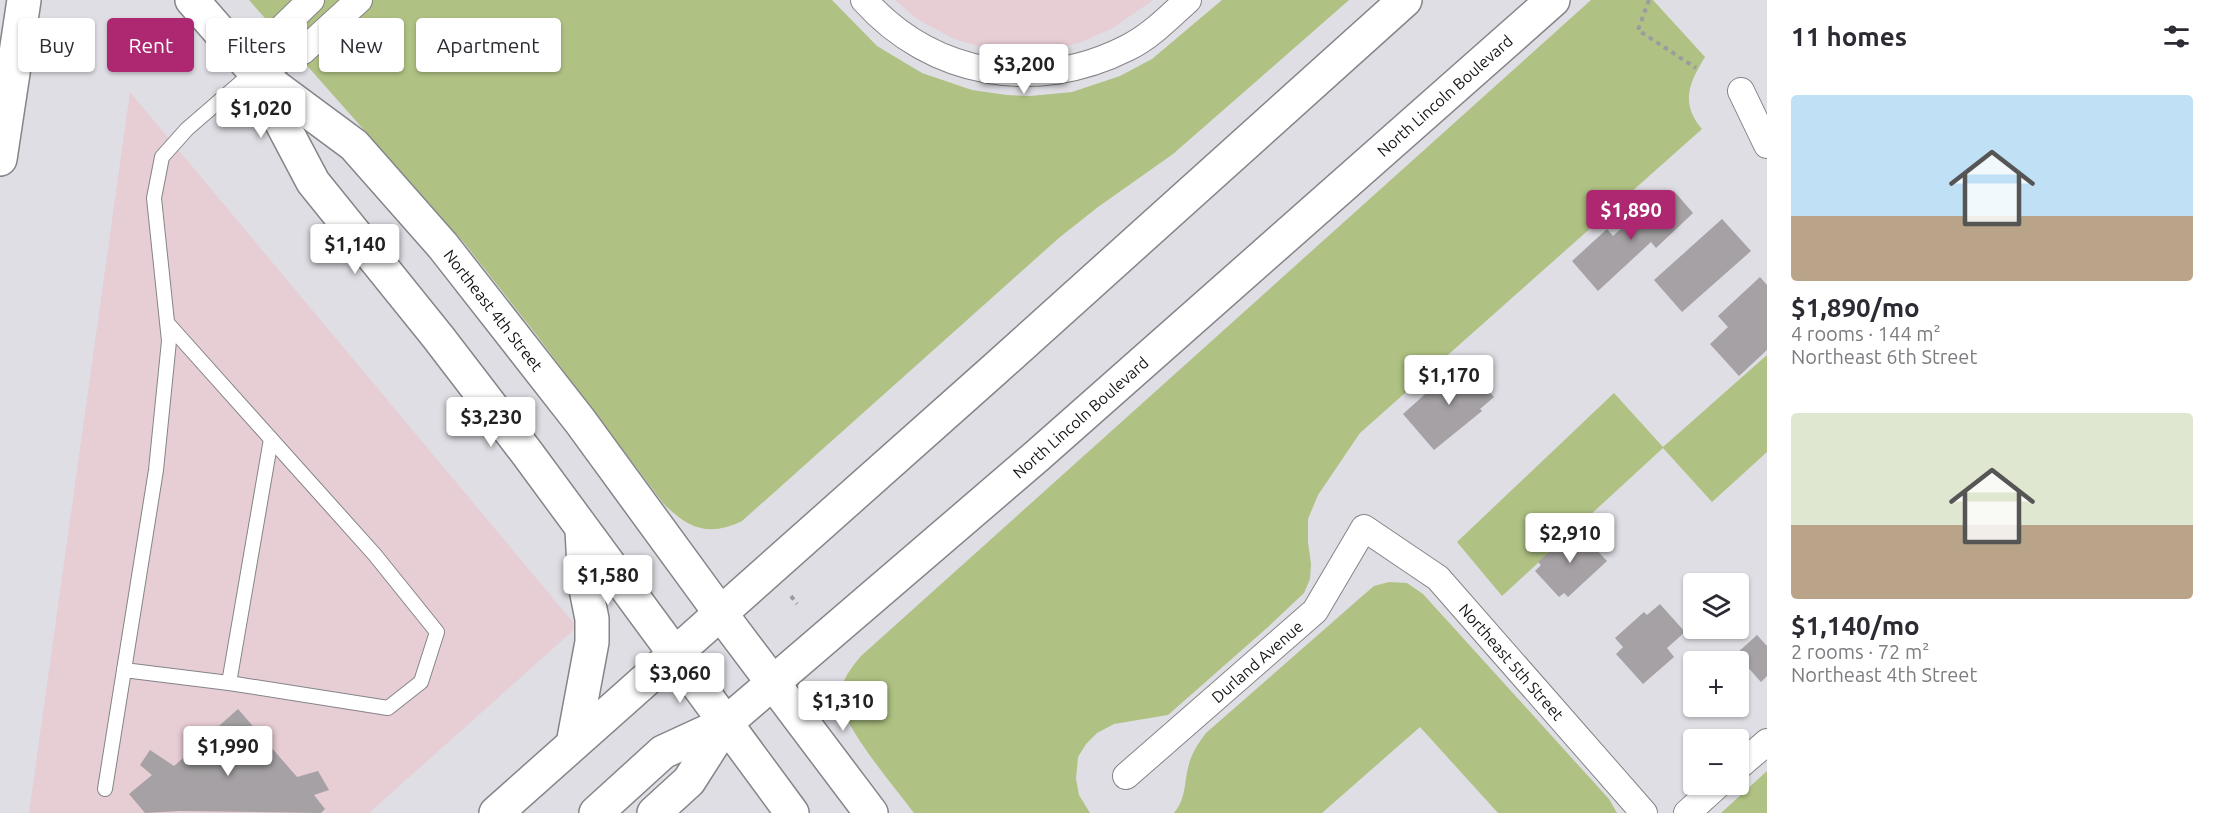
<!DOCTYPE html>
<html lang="en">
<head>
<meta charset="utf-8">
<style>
  :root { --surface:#fff; --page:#f7f7f7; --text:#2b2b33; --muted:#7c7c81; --accent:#ad2871 }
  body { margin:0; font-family:Ubuntu,sans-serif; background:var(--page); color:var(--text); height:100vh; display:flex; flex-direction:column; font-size:22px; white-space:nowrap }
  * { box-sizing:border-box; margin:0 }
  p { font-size:20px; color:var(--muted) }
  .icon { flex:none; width:33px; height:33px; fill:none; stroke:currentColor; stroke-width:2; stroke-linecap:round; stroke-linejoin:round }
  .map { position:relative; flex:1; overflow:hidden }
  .panel { display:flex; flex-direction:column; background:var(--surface); width:450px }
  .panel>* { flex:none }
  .top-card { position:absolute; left:18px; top:18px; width:570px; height:54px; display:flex; gap:12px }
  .controls { position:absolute; left:1683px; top:573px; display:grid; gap:12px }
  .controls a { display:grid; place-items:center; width:66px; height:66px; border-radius:6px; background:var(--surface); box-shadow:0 2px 4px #0004; font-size:30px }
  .price { position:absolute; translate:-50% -51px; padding:0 14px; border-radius:6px; background:#fff; color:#222; font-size:20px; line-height:39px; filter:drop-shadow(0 2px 3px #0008) }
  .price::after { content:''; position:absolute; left:50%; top:36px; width:18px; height:14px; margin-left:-9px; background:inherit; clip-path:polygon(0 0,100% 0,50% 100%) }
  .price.selected { background:var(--accent); color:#fff }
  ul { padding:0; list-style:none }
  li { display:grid; align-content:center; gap:12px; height:318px; padding:0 24px }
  li span { display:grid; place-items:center; height:186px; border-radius:6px; color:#555 }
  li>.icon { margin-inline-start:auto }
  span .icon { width:108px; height:108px; fill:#fffc; stroke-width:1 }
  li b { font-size:26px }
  h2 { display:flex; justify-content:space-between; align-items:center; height:72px; padding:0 24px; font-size:26px }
  .pill { padding:0 21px; border-radius:6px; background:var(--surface); box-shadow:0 2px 4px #0004; font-size:21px; line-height:54px }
  .pill.selected { background:var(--accent); color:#fff }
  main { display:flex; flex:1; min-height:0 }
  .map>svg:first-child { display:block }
</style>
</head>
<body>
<main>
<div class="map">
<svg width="1767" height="813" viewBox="0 0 1767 813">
  <rect width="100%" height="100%" fill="#dedee4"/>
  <g fill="#e7cdd4">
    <path d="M895 0H1153L1113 28 1079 43 1047 50 1011 52 981 47 954 39 917 19Z"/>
    <path d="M130 92 577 627 369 813H29Z"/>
  </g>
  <g fill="#afc283">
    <path d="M249 0H832L877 46 922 73 972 90 1007 95 1030 96 1072 92 1120 76 1152 59 1222 0H1349L1173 154 1098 207 1060 237 742 521C709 537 688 529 663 503L535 333 465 244Z"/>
    <path d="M1591 0H1653L1705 57C1689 83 1680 103 1702 129L1360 433 1318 495 1308 519V542L1311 564 1310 579 1304 593 1268 627 1168 715 1114 724 1097 733 1086 744 1078 757 1076 779 1079 795 1090 813H914C896 789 844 728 841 701 839 683 850 669 861 656Z"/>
    <path d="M1767 355V452L1712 502 1663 448 1502 596 1457 542 1614 393 1663 447Z"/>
    <path d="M1389 582 1407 583 1423 594 1609 799 1617 813H1498L1420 727 1322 813H1174C1186 799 1184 784 1188 768 1191 754 1197 745 1206 733L1360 598 1374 586Z"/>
    <path d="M1767 771V813H1721Z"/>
  </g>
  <g fill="#a5a1a4">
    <path d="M1674 191 1693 213 1656 248 1651 242 1598 291 1572 261 1607 229 1613 236 1640 212 1645 218Z"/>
    <path d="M1722 219 1751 251 1682 312 1654 280Z"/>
    <path d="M1760 277 1767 285V350L1739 376 1710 344 1728 327 1718 316Z"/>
    <path d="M1462 361 1494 397 1480 409 1482 411 1434 450 1403 414Z"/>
    <path d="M1576 528 1607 561 1568 597 1564 593 1559 597 1535 571 1541 565 1538 562Z"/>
    <path d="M1660 604 1685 632 1667 648 1674 657 1643 684 1616 654 1623 647 1615 638 1644 612 1647 615Z"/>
    <path d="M1757 635 1767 646V676L1761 682 1736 654Z"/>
    <path d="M238 709 297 777 318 771 329 790 314 795 325 809 321 813 180 811 145 813 129 794 152 775 140 765 150 750 174 766Z"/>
  </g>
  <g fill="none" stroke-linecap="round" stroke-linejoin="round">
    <g stroke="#848489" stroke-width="16">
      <g id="service">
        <path d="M124 670 229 683 388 708 421 682 437 632 375 555 169 325"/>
        <path d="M229 683 271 439"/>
        <path d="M105 789 156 470 169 341 154 198 162 157 187 129 254 71"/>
      </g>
    </g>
    <g stroke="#848489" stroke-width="28">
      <g id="minor">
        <path d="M864 0C932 76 1036 94 1127 48 1150 37 1169 17 1188 0"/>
        <path d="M254 71 303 51 359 0"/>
        <path d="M254 71 281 29 311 0"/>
        <path d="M1741 91 1767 145"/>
        <path d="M1738 767 1767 742"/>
        <path id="s1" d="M1126 776 1315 611 1364 528 1438 578 1644 813"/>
        <path d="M1687 813 1719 784"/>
      </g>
    </g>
    <g stroke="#848489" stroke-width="36">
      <g id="secondary">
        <path id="s2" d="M192 0 254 71 354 145 443 246 580 421 721 614 871 813"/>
        <path d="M258 78 313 182 438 337 527 453 792 813"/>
      </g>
    </g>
    <g stroke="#848489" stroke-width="36">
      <g id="primary">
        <path d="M573 744 592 642V619L585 584 582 530"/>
        <path d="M496 813 994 370 1405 0"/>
        <path id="s3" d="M596 813 663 752 726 723 1037 456 1553 0"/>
      </g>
    </g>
    <g stroke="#848489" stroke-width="36">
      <g id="motorway">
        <path d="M0 159 24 0"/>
        <path d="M654 813 689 781 726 723"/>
      </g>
    </g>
    <g stroke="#9c9ca0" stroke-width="4" stroke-dasharray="4.5 4.5" stroke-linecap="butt">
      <path d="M1649 0 1638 30 1696 68"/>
      <path d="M791 596 797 604"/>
    </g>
    <use href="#service" stroke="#fff" stroke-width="14"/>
    <use href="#minor" stroke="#fff" stroke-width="26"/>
    <use href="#secondary" stroke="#fff" stroke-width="33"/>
    <use href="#primary" stroke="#fff" stroke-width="33"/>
    <use href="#motorway" stroke="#fff" stroke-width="33"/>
  </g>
  <g text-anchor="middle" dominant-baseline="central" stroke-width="6" stroke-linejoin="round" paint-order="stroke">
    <g font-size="16" fill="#131315" stroke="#ebebf1">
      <text stroke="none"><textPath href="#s3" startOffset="1114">North Lincoln Boulevard</textPath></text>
      <text stroke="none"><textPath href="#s2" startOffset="435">Northeast 4th Street</textPath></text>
      <text stroke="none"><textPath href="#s3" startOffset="628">North Lincoln Boulevard</textPath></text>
      <text stroke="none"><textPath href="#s1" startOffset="174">Durland Avenue</textPath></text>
      <text stroke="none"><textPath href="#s1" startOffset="548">Northeast 5th Street</textPath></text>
    </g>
  </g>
</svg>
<div class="controls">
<a><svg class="icon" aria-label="layers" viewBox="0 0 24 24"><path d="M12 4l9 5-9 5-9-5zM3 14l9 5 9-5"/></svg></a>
<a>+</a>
<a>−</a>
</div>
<b class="price" style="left:1024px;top:95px">$3,200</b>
<b class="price" style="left:261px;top:139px">$1,020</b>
<b class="price selected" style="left:1631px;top:241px">$1,890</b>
<b class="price" style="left:355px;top:275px">$1,140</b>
<b class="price" style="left:1449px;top:406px">$1,170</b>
<b class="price" style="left:491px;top:448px">$3,230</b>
<b class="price" style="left:1570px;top:564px">$2,910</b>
<b class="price" style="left:608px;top:606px">$1,580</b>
<b class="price" style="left:680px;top:704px">$3,060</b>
<b class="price" style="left:843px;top:732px">$1,310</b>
<b class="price" style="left:228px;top:777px">$1,990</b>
<div class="top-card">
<a class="pill">Buy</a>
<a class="pill selected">Rent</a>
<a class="pill">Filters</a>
<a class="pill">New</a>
<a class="pill">Apartment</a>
</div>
</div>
<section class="panel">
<h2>11 homes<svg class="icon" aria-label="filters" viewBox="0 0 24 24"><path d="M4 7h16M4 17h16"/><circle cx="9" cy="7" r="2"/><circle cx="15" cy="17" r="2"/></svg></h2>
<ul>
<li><span style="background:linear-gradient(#bfe0f5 65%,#b9a48a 0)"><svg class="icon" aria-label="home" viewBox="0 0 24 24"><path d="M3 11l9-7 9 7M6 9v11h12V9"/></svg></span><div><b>$1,890/mo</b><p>4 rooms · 144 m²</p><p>Northeast 6th Street</p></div></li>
<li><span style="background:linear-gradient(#dfe7d0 60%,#b9a48a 0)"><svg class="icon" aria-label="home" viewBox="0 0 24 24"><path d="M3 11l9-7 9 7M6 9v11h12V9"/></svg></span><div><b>$1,140/mo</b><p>2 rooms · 72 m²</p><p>Northeast 4th Street</p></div></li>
</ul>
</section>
</main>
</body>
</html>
